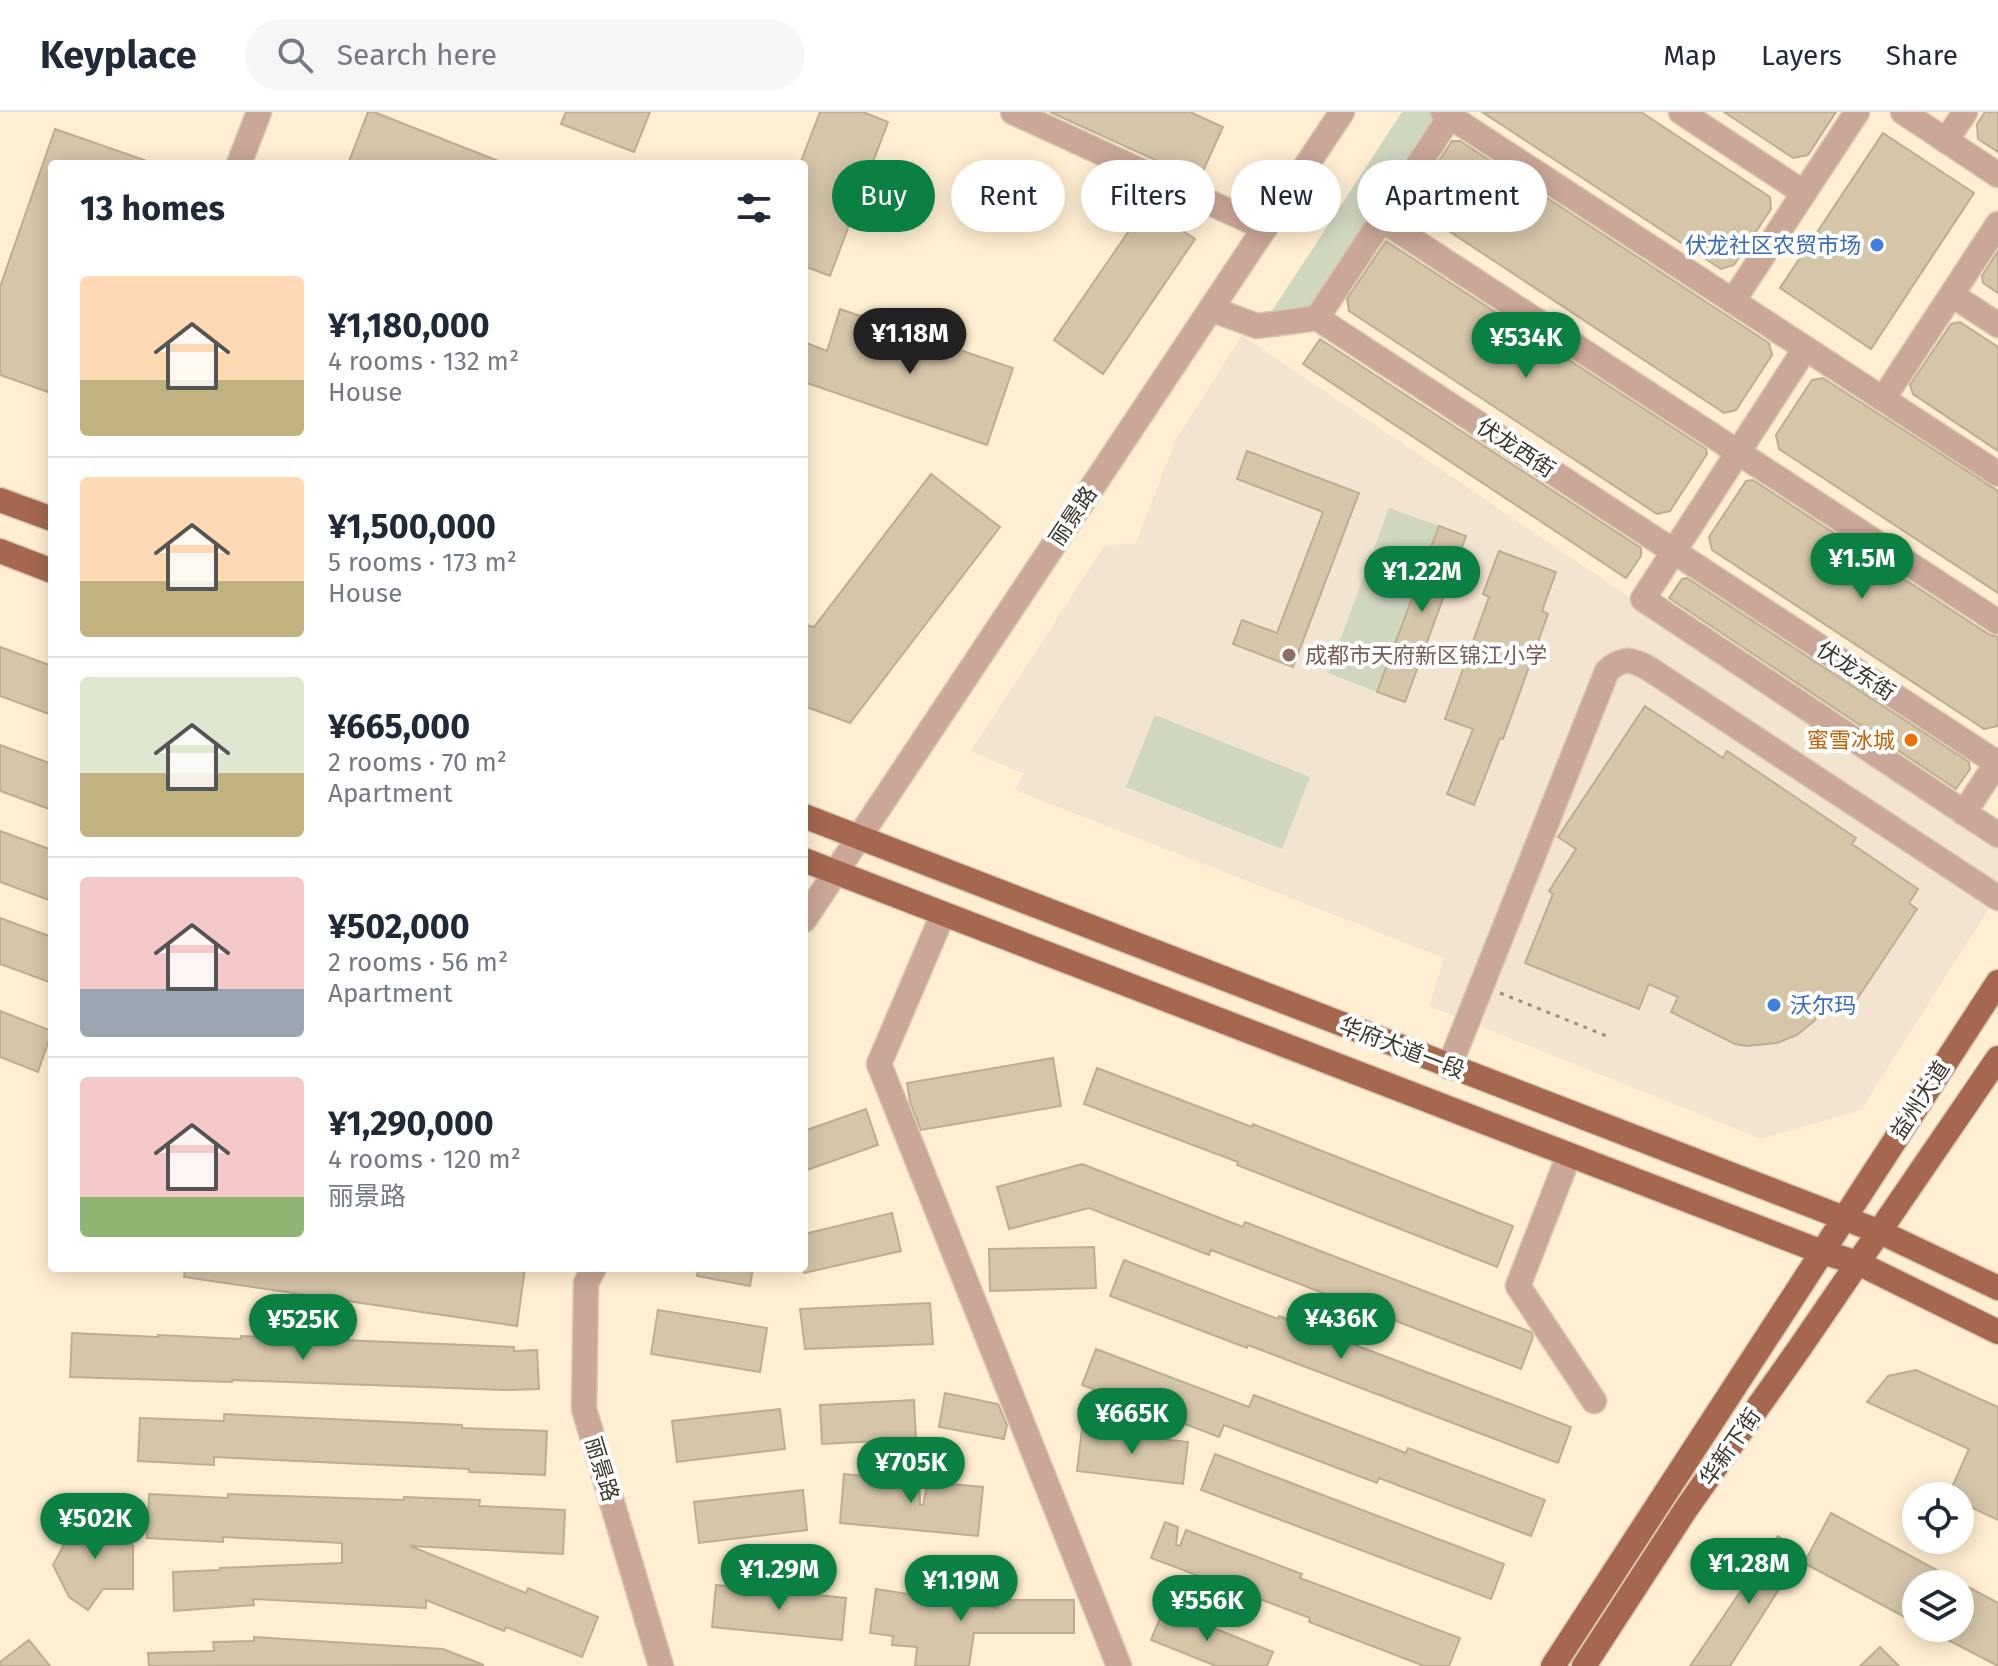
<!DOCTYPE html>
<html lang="en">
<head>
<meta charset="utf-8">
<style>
  :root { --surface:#fff; --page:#f6f6f7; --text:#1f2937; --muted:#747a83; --line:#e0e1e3; --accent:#0b8043 }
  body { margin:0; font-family:"Fira Sans","Noto Sans SC",sans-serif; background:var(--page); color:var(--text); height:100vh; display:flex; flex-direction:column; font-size:30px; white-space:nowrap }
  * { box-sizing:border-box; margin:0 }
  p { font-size:26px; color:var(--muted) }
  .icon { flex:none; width:44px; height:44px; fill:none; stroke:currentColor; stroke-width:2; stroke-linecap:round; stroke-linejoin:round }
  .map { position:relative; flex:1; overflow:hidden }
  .drawer { position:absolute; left:48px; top:48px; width:760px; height:1112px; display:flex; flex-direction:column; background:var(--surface); border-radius:8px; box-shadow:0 4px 20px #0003 }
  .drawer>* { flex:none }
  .top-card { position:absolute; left:832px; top:48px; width:760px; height:72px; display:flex; gap:16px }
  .tools { position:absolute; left:1902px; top:1370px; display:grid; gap:16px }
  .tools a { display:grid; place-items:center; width:72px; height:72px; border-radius:50%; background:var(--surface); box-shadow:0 4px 20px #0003; font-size:40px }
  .price { position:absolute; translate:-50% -68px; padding:0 18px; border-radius:28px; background:var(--accent); color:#fff; font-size:26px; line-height:52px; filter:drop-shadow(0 2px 4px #0008) }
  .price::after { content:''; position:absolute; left:50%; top:48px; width:24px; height:18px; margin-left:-12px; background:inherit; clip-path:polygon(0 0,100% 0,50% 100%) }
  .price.selected { background:#222; color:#fff }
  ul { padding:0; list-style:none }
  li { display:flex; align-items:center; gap:24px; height:200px; padding:0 32px }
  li+li { border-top:2px solid var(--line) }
  li span { display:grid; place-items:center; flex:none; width:224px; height:160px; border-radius:8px; color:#555 }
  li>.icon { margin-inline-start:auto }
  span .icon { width:96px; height:96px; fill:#fffc; stroke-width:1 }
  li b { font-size:34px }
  h2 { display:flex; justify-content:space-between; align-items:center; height:96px; padding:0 32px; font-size:34px }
  .tag { padding:0 28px; border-radius:36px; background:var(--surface); box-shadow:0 4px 20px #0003; font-size:28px; line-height:72px }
  .tag.selected { background:var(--accent); color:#fff }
  header { display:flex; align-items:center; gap:48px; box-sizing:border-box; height:112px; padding:0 40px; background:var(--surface); border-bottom:2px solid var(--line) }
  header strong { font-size:38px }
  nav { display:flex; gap:44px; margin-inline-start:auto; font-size:28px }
  .search { width:560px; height:72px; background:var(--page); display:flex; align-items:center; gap:20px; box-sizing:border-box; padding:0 28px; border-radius:44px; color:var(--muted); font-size:30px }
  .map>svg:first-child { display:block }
</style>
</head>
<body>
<header>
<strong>Keyplace</strong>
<div class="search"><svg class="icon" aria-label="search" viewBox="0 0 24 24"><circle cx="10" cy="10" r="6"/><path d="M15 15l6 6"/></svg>Search here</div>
<nav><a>Map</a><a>Layers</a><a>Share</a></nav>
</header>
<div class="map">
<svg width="1998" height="1554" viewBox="0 0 1998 1554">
  <rect width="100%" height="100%" fill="#ffeed1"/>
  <path fill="#f2e4d1" d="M1242 223 1998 734V782L1861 998 1761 1027 1429 894 1444 846 1015 678 1024 662 971 639 1104 434 1136 431 1175 329Z"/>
  <g fill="#d0d7bf">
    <path d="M1402 0H1431L1439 5 1310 200 1268 205Z"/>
    <path d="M1389 396 1439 414 1377 580 1328 561Z"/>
    <path d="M1155 603 1310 665 1282 737 1126 675Z"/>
  </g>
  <g fill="#d5c5a9" stroke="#bdad92" stroke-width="2">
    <path d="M368 0H374L506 52H348Z"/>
    <path d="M566 0H650L634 40 561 12Z"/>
    <path d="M820 0H863L888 10 830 164 804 154V52H800Z"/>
    <path d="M1050 0H1190L1223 15 1199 68Z"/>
    <path d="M1482 0H1641L1770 85 1771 97 1734 153 1721 157Z"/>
    <path d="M1724 0H1836L1808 43 1793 46Z"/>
    <path d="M1985 0H1998V40L1978 27 1977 12Z"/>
    <path d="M55 17 150 50 149 52H52V268L48 280 0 263V175Z"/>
    <path d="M1883 21 1974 81 1871 237 1780 176Z"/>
    <path d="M1452 29H1460L1769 231 1772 243 1736 298 1724 301 1417 98 1415 85Z"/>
    <path d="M1146 94 1195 127 1103 262 1054 228Z"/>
    <path d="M1386 129 1706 337 1707 342 1670 399 1657 402 1349 199 1347 187Z"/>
    <path d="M1998 139V181L1983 171 1982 164Z"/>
    <path d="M840 197 1013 256 987 333 804 270V230L827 239Z"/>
    <path d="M1960 210 1998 235V339L1913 282 1910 273 1951 212Z"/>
    <path d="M1320 227 1641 436V444L1626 466 1303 252Z"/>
    <path d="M1823 266 1998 379V481L1779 337 1776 323 1812 268Z"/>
    <path d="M1247 339 1359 381 1293 555 1233 532 1242 508 1277 521 1323 400 1237 367Z"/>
    <path d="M931 362 1000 415 850 611 804 594V512L814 515Z"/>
    <path d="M1753 368 1990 523 1998 525V614L1984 617 1712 438 1709 425 1746 369Z"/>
    <path d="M1439 414 1466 424 1405 590 1377 580Z"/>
    <path d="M1499 439 1556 460 1542 499 1548 502 1503 627 1500 626 1474 693 1447 682 1473 617 1445 607 1489 485 1483 482Z"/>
    <path d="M1687 466 1969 650 1970 657 1956 677 1669 486 1682 467Z"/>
    <path d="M0 535 52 554V603L0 584Z"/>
    <path d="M1645 594 1723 646 1727 639 1856 726 1852 732 1918 777 1909 791 1917 797 1849 899 1832 888 1814 909 1797 923 1777 931 1747 934 1735 932 1671 900 1678 885 1649 872 1639 897 1525 851 1553 782 1549 779 1576 737 1558 725Z"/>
    <path d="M0 633 52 652V698L0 679Z"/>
    <path d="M0 719 52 738V789L0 770Z"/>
    <path d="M0 806 52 825V871L0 852Z"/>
    <path d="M0 899 52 919 38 960 0 945Z"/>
    <path d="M1053 946 1061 994 921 1018 910 990 907 971Z"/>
    <path d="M1097 956 1252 1015 1253 1012 1513 1114 1497 1155 1237 1053 1238 1050 1084 992Z"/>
    <path d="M866 997 878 1033 804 1059V1019Z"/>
    <path d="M1082 1052 1243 1115 1245 1110 1531 1220 1533 1225 1521 1257 1211 1138 1209 1143 1089 1096 1009 1117 997 1075Z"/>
    <path d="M892 1101 901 1139 804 1161V1122Z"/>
    <path d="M1094 1135 1096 1176 990 1179 989 1137Z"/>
    <path d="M1124 1148 1278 1207 1279 1204 1571 1315 1558 1351 1248 1233 1247 1236 1110 1184Z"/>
    <path d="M185 1156H525L517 1214 184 1165Z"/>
    <path d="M698 1156H753L750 1174 697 1164Z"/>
    <path d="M930 1191 933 1232 805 1237 800 1197Z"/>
    <path d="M658 1198 767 1216 760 1260 651 1242Z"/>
    <path d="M72 1221 158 1225V1223L241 1227V1224L514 1235V1239L537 1238 539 1277 505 1278 232 1268V1270L70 1265Z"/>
    <path d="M1096 1237 1249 1295 1254 1283 1406 1341 1408 1336 1545 1388 1531 1424 1379 1366 1377 1371 1224 1313 1219 1325 1082 1273Z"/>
    <path d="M1916 1258 1998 1295V1408L1960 1390V1384H1948L1969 1337 1867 1290 1888 1264Z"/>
    <path d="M945 1281 998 1292 1007 1313 1004 1327 939 1315Z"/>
    <path d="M914 1288 916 1327 822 1332 820 1293Z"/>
    <path d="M780 1297 785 1337 677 1350 672 1309Z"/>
    <path d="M224 1302 462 1313V1316L547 1319 545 1363 469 1360V1357L214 1345V1353L138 1349 140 1306 224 1309Z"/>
    <path d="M1082 1317 1188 1330 1183 1372 1077 1359Z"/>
    <path d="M1215 1342 1504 1452 1491 1487 1201 1378Z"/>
    <path d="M844 1362 919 1369 920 1393H923L928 1370 983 1375 978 1424 840 1411Z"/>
    <path d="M803 1378 807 1418 699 1431 694 1390Z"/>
    <path d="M149 1382 228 1386V1382L404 1388V1385L480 1388 479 1394 565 1398 563 1442 410 1434 526 1481 528 1476 598 1505 582 1545 506 1515 504 1519 426 1488V1496L253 1487 254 1493 174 1499 173 1460 220 1458V1456L342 1451V1431L223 1425V1430L147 1426Z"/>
    <path d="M1831 1401 1998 1491V1554L1925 1516H1960V1472H1916V1511L1804 1451Z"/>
    <path d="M114 1406 133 1434V1477H103L88 1498 69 1485 53 1453 75 1412Z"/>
    <path d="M1165 1410 1178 1415 1176 1433 1180 1434 1186 1418 1302 1462 1300 1466 1460 1526 1449 1554H1424L1309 1510 1310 1506 1151 1446Z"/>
    <path d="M1778 1424 1803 1440 1730 1554H1690Z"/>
    <path d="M716 1473 846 1486 842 1528 712 1515Z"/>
    <path d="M876 1477 998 1496V1488H1074V1521H974L969 1554H915L917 1535 892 1533 893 1524 870 1521Z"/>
    <path d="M1164 1496 1273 1540 1267 1554H1216L1151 1528Z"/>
    <path d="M254 1525 443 1537 484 1553 149 1554 148 1541 214 1539 213 1530 254 1529Z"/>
    <path d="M29 1528 50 1554H0V1550Z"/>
    <path d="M1880 1535 1899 1554H1860Z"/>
  </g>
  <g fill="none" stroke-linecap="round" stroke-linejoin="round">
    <g stroke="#d8c9b0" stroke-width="27">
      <g id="minor">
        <path d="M1013 0 1265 116"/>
        <path d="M1443 0 1998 362"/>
        <path d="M1681 0 1804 81"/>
        <path d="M1903 0 1998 63"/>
        <path d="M1946 29 1965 0"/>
        <path d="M239 52 259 0"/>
        <path d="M1382 108 1998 510"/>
        <path d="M1952 183 1998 213"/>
        <path d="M1733 189 1857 0"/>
        <path d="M1211 197 1257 214 1317 206 1453 0"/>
        <path d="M1317 206 1997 651"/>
        <path d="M1805 237 1643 487 1998 723"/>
        <path d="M1883 287 1998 112"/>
        <path d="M1964 701 1998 649"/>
        <path d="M943 802 879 952 1119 1554"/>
        <path d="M804 808 1342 0"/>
        <path d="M1449 955 1607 559C1622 545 1631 547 1648 556L1998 786"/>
        <path d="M1569 1043 1518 1174 1594 1289"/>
        <path d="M594 1156 586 1171 584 1297 661 1554"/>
      </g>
    </g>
    <g stroke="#d8c9b0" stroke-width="27">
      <g id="major">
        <path d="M0 388 52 407"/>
        <path d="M0 439 52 459"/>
        <path d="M804 704 1880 1120 1998 1176"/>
        <path d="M804 748 1822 1140 1858 1151 1998 1220"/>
        <path d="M1553 1554 1998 870"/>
        <path d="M1584 1554 1686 1397 1801 1234 1998 946"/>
      </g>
    </g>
    <path stroke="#9c907c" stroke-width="3" stroke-dasharray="4 6" stroke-linecap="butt" d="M1500 881 1609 925"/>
    <use href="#minor" stroke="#caa798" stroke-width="24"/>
    <use href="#major" stroke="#a5684f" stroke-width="24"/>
  </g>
  <g fill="#3f7fe0" stroke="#fff" stroke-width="3">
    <circle cx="1877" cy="133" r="8"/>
    <circle cx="1774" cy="893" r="8"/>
  </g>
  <circle fill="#8d6e63" stroke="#fff" stroke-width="3" cx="1289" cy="543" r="8"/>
  <circle fill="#e8710a" stroke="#fff" stroke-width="3" cx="1911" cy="628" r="8"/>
  <g text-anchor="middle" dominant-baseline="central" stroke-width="8" stroke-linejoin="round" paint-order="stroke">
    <g font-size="22" fill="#366cbe" stroke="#fff" text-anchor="end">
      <text x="1861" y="133">伏龙社区农贸市场</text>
      <text x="1790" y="893" text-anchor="start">沃尔玛</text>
    </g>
    <g font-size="22" fill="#3c352a" stroke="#fff">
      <text transform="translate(1516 336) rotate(33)">伏龙西街</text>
      <text transform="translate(1073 404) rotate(-56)">丽景路</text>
      <text transform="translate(1856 559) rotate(33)">伏龙东街</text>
      <text transform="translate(1402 936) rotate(21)">华府大道一段</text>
      <text transform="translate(1920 988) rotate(-57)">益州大道</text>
      <text transform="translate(1730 1335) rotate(-55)">华新下街</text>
      <text transform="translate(602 1357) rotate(73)">丽景路</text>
    </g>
    <g font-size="22" fill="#785e54" stroke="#fff" text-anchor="start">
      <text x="1305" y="543">成都市天府新区锦江小学</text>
    </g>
    <g font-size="22" fill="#c56008" stroke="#fff" text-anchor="end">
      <text x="1895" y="628">蜜雪冰城</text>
    </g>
  </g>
</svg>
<div class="tools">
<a><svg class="icon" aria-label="locate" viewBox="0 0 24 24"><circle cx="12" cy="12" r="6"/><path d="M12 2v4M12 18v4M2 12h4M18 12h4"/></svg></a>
<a><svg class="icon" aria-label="layers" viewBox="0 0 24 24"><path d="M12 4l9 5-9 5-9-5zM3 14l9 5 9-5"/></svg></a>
</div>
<b class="price selected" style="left:910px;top:264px">¥1.18M</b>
<b class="price" style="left:1526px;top:268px">¥534K</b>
<b class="price" style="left:1862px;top:489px">¥1.5M</b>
<b class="price" style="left:1422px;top:502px">¥1.22M</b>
<b class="price" style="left:1341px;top:1249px">¥436K</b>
<b class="price" style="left:303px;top:1250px">¥525K</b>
<b class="price" style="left:1132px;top:1344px">¥665K</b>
<b class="price" style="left:911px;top:1393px">¥705K</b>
<b class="price" style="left:95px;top:1449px">¥502K</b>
<b class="price" style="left:1749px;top:1494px">¥1.28M</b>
<b class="price" style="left:779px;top:1500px">¥1.29M</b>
<b class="price" style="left:961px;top:1511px">¥1.19M</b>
<b class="price" style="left:1207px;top:1531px">¥556K</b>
<div class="top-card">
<a class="tag selected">Buy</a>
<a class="tag">Rent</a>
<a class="tag">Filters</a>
<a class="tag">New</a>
<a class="tag">Apartment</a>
</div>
<section class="drawer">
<h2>13 homes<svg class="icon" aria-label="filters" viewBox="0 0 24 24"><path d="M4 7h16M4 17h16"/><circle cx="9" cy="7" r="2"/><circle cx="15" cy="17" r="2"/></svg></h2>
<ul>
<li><span style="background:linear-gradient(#ffd9b3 65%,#c2b280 0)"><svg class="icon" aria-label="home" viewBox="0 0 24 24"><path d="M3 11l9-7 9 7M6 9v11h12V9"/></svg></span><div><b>¥1,180,000</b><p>4 rooms · 132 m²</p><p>House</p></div></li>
<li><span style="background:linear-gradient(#ffd9b3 65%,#c2b280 0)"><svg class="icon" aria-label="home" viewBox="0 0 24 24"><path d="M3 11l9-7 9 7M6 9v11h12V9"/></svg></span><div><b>¥1,500,000</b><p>5 rooms · 173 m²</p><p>House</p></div></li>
<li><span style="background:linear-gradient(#dfe7d0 60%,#c2b280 0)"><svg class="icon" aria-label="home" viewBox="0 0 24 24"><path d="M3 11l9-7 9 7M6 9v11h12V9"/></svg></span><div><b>¥665,000</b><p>2 rooms · 70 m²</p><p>Apartment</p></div></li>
<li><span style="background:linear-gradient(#f6c9c9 70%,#9aa5b1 0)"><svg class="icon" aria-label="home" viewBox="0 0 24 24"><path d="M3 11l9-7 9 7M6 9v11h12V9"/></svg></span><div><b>¥502,000</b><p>2 rooms · 56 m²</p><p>Apartment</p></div></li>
<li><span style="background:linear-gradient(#f6c9c9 75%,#8fb573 0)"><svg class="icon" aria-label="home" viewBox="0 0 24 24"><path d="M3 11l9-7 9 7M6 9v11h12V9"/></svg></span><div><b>¥1,290,000</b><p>4 rooms · 120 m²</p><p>丽景路</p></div></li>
</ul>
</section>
</div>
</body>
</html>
